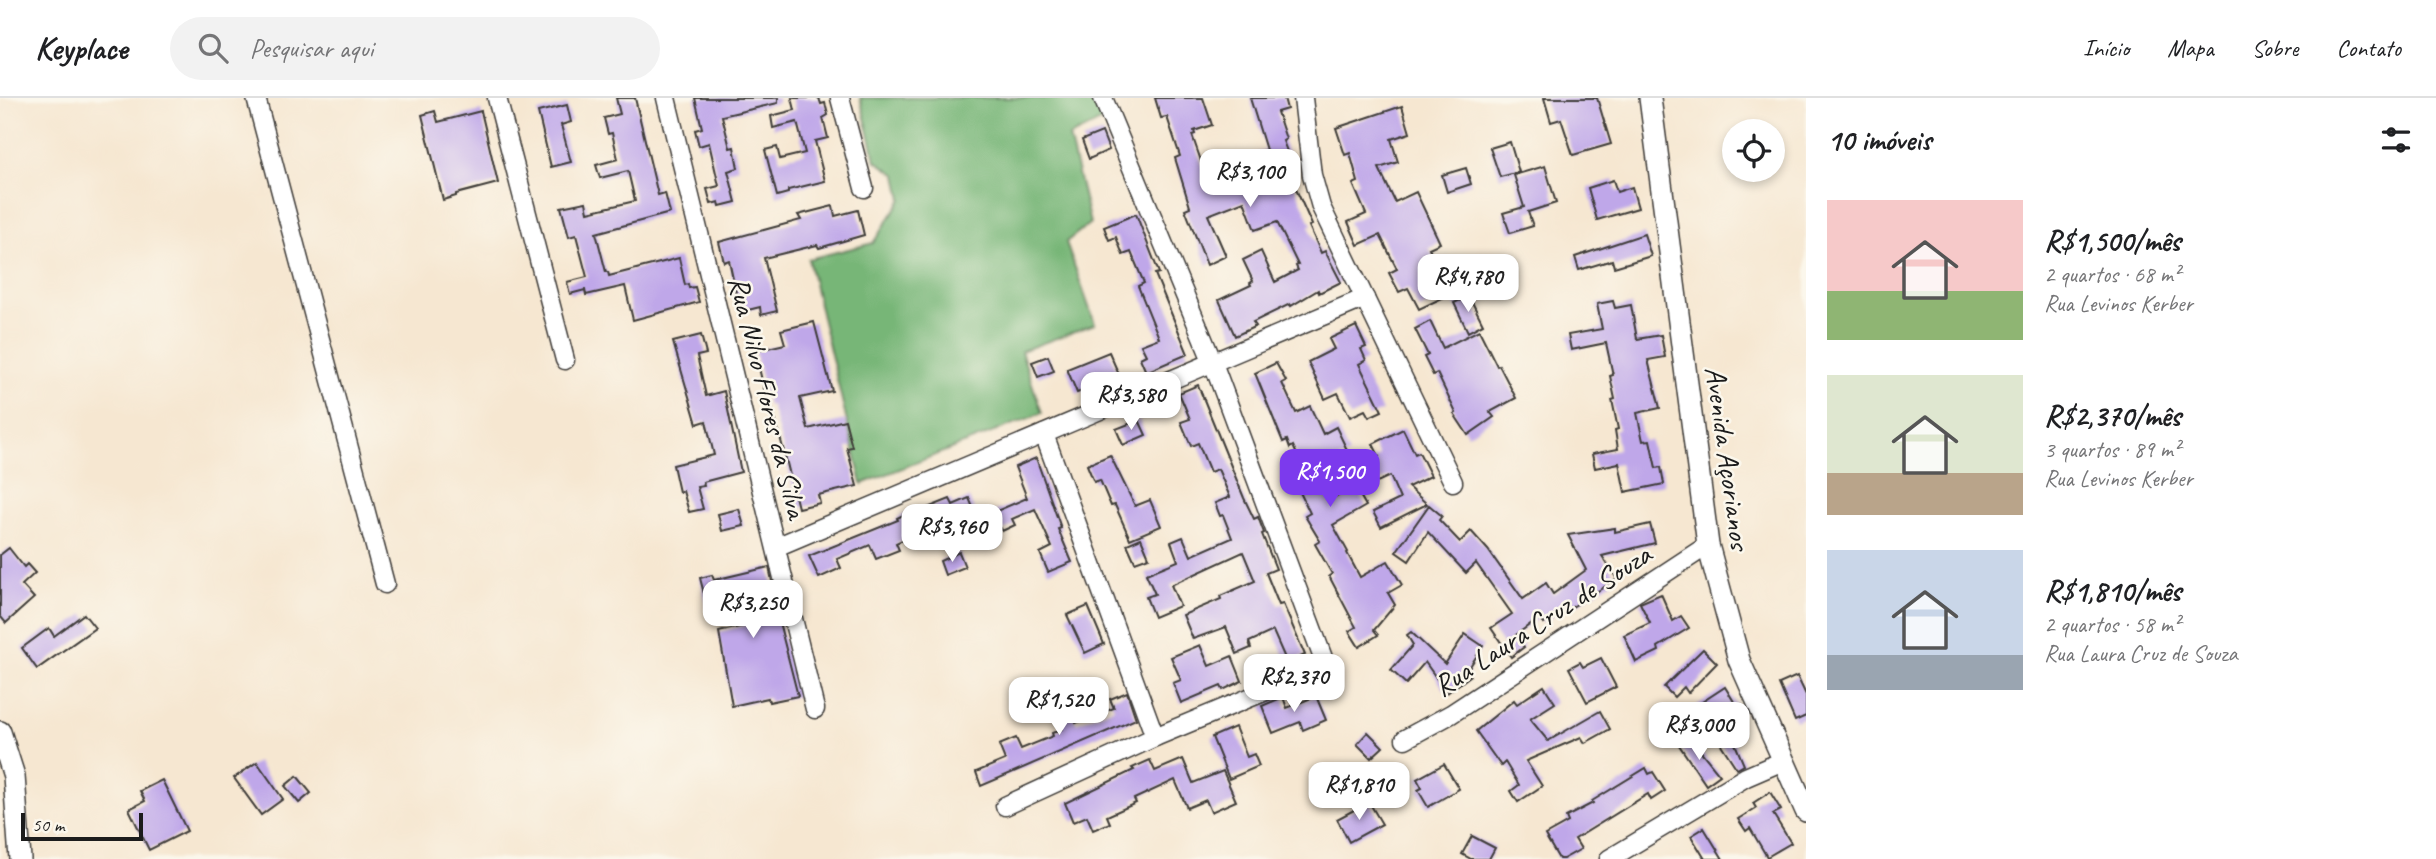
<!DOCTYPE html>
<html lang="pt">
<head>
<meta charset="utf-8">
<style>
  :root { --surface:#fff; --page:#f2f2f2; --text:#202124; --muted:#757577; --line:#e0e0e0; --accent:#7c3aed }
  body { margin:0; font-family:Caveat,sans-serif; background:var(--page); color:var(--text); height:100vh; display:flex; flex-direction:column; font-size:26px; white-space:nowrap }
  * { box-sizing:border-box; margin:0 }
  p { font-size:23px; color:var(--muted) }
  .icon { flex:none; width:38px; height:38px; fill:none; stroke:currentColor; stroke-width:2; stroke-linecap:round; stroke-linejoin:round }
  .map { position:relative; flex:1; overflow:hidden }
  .sheet { display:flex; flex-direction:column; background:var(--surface); width:630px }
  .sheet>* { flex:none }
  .buttons { position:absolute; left:1722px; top:21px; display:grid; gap:14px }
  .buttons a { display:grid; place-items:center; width:63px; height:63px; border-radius:50%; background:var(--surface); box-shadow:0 4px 10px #0003; font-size:35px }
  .scale { position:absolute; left:21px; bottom:18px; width:122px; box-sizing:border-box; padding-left:7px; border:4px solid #1c1c1c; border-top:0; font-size:19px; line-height:24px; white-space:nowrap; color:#1c1c1c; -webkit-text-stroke:5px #fbf7ec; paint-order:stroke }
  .price { position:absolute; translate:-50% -60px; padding:0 16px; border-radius:14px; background:#fff; color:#222; font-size:23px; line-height:46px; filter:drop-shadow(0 2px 4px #0008) }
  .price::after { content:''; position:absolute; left:50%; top:42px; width:21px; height:16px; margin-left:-10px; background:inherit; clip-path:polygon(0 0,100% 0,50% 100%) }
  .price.selected { background:var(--accent); color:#fff }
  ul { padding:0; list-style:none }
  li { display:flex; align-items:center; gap:21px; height:175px; padding:0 21px }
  li span { display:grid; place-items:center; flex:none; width:196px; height:140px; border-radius:0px; color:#555 }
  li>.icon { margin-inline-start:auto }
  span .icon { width:84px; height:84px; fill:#fffc; stroke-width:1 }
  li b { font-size:30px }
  h2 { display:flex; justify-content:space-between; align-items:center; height:84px; padding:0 21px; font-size:30px }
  header { display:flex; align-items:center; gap:42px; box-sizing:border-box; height:98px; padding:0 35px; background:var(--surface); border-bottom:2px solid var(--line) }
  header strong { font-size:33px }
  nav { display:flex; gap:38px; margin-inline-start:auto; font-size:24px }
  .search { width:490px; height:63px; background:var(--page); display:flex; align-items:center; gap:18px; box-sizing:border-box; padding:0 24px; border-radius:38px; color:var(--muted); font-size:26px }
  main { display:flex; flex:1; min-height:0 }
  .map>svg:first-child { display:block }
</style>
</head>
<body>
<header>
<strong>Keyplace</strong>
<div class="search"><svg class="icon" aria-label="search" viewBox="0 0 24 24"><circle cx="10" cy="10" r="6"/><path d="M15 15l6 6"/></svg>Pesquisar aqui</div>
<nav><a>Início</a><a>Mapa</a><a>Sobre</a><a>Contato</a></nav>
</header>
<main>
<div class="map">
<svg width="1806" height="761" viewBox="0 0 1806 761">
  <rect width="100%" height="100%" fill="#fbf7ec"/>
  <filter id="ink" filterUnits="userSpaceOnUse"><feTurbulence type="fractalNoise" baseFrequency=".0143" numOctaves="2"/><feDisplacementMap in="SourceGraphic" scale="14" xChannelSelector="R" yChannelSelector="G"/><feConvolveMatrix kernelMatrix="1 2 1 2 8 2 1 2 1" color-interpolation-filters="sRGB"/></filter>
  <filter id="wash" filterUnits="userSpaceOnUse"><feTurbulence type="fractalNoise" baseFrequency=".00686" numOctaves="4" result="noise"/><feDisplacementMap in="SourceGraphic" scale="28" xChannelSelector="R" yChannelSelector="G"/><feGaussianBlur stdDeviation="1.57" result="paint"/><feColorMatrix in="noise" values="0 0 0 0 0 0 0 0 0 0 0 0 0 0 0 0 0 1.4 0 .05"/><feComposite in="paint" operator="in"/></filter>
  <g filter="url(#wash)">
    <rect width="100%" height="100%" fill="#f6e7d1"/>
    <path fill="#77b677" stroke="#4a694a" stroke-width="2" d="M860 0H1093L1102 23 1069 39 1090 125 1066 144 1095 226 1021 253 1042 315 862 386 808 161 873 145 902 101 897 77 876 63Z"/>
    <g id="blocks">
      <g fill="#bfa7e9">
        <path d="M616 0H635L658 97 665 95 670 115 596 135 606 174H608L609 178 679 160 685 187 688 186 689 190 695 189 699 204 633 222 625 188 586 197 585 192 570 196 567 184 587 179 576 137 569 139 561 109 586 104 588 114 635 103 628 73 600 80 596 67 618 61 612 35 608 36 604 20 620 16Z"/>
        <path d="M695 0H778V5L722 18 730 50 734 49 738 70 728 73 736 104 720 108 719 104 711 106 707 91 719 88 709 45 699 48 695 32 702 30Z"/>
        <path d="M792 0H819L821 6 825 5 828 17 823 20 828 40 815 43 825 83 788 92V95L777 98 765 52 777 49 780 61 805 55 797 24 773 30 771 18 795 12Z"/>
        <path d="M1155 0H1203L1212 27 1194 33 1195 36 1192 37 1207 80 1235 71 1232 63 1266 52 1250 0H1284L1287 11 1277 14 1286 41 1283 43 1293 69 1287 71 1312 127 1309 128 1321 155 1325 153 1341 184 1319 195 1318 192 1291 208 1290 206 1253 224 1256 228 1235 238 1219 202 1251 187 1250 185 1253 183 1243 162 1261 153 1275 184 1298 172 1296 168 1298 167 1277 124 1255 132 1244 103 1208 117 1226 158 1207 167 1185 111 1190 109 1175 60 1180 58 1167 19 1161 20Z"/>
        <path d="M1544 0H1597L1611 46 1573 57 1561 21 1551 24Z"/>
        <path d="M567 7 571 24 561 27 571 64 551 69 538 14Z"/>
        <path d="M1402 8 1410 35 1391 41 1398 64 1379 70 1395 104 1416 94 1440 145 1429 150 1443 179 1447 177 1455 194 1419 211 1408 190 1399 194 1389 175 1397 171 1380 137 1358 147 1348 124 1366 116 1353 86 1358 84 1350 55 1345 57 1336 30Z"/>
        <path d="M435 13 438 24 481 13 498 85 456 96V98L443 102 422 17Z"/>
        <path d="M1102 34 1109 52 1089 61 1082 42Z"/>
        <path d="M1510 44 1519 74 1500 79 1490 50Z"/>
        <path d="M1545 68 1556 105 1528 114 1533 128 1510 135 1503 115 1524 109 1514 77Z"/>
        <path d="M1466 70 1471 86 1447 94 1442 77Z"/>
        <path d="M1613 82 1617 94 1632 89 1638 110 1597 122 1588 90Z"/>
        <path d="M833 108 835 118 858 112 864 137 819 150 817 147 764 160 777 213 761 217 760 209 740 214 729 162 724 164 719 144 801 122 798 117Z"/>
        <path d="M1136 116 1159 175 1155 176 1188 256 1146 274 1140 260 1146 257 1141 247 1159 240 1138 188 1144 185 1131 154 1123 157 1116 139 1109 142 1104 129Z"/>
        <path d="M1644 136 1651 158 1614 169 1612 162 1579 172 1575 159Z"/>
        <path d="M1469 198 1483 226 1468 234 1454 205Z"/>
        <path d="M1613 203 1615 210 1631 207 1637 241 1661 237 1665 259 1648 262 1660 310 1637 315 1643 343 1650 342 1656 370 1661 369 1664 386 1625 394 1619 365 1595 370 1592 356 1618 351 1615 332 1618 331 1612 302 1615 301 1610 278 1613 277 1606 245 1571 252 1568 237 1602 231 1597 206Z"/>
        <path d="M1430 223 1443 250 1479 232 1497 268 1499 267 1516 300 1490 314 1494 319 1468 337 1454 316 1456 315 1437 275 1433 277 1424 259 1428 257 1415 231Z"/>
        <path d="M814 224 832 293 800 300 808 331 845 322 852 349 847 350 857 388 818 397 820 405 798 410 785 357 771 307 768 308 755 253 785 246 781 232Z"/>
        <path d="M1356 228 1366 249 1361 251 1366 262 1359 266 1382 313 1369 319 1365 312 1350 319 1338 295 1325 301 1308 264 1334 251 1329 241Z"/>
        <path d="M701 237 706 256 697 258 706 298 724 293 741 374 703 384 704 388 697 389 703 411 689 414 683 393 679 394 673 367 714 357 706 323 697 326 673 244Z"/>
        <path d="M1109 254 1120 279 1077 295 1067 271Z"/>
        <path d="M1048 258 1054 273 1038 279 1032 264Z"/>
        <path d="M1276 265 1286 283 1282 285 1296 315 1310 308 1323 336 1336 329 1349 356 1322 369 1336 398 1354 387 1366 408 1333 427 1348 454 1347 455 1360 479 1388 463 1402 487 1388 495 1395 507 1374 532 1378 537 1359 549 1349 533 1356 529 1329 478 1332 476 1315 446 1320 443 1305 418 1310 415 1297 388 1309 382 1293 348 1290 350 1287 342 1283 344 1255 275Z"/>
        <path d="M1198 287 1244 400 1254 421 1258 419 1264 435 1262 436 1276 471 1266 475 1279 507 1283 506 1305 557 1287 565 1273 533 1249 544 1251 550 1237 556 1226 529 1193 541 1183 517 1221 501 1220 498 1255 483 1243 454 1171 487 1180 508 1154 519 1146 499 1155 496 1146 476 1178 463 1171 444 1183 439 1191 458 1232 440 1223 417 1220 418 1215 405 1230 399 1218 371 1210 374 1198 345 1191 348 1181 324 1190 321 1179 295Z"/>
        <path d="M1139 322 1146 337 1123 347 1116 331Z"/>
        <path d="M1403 331 1415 356 1419 354 1431 378 1408 389 1427 406 1381 429 1373 414 1400 401 1390 378 1362 391 1352 371 1379 358 1373 346Z"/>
        <path d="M1110 357 1135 408 1150 402 1161 428 1130 441 1115 407 1111 408 1100 382 1094 384 1087 367Z"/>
        <path d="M1036 360 1061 430 1058 431 1072 464 1048 474 1040 455 1052 449 1035 411 1012 421 1015 427 1002 433 1001 430 968 444 959 425 950 428 947 421 896 445 899 452 876 461 870 447 837 461 841 470 819 480 809 458 898 422 897 420 914 412 915 415 950 401 953 407 969 400 978 421 1027 400 1015 369Z"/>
        <path d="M1429 407 1442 418 1439 422 1460 444 1471 433 1488 452 1523 501 1546 485 1553 496 1586 472 1568 437 1615 430V434L1650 426 1655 445 1602 458 1617 481 1569 511 1567 508 1544 525 1540 519 1516 537 1524 549 1511 559 1491 530 1512 516 1476 465 1466 475 1428 434 1409 463 1396 454Z"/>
        <path d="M739 411 744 428 722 433 718 416Z"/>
        <path d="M1141 440 1149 459 1135 464 1127 446Z"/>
        <path d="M9 450 24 469 27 466 35 475 22 487 34 500 6 525 0 518V457Z"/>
        <path d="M959 454 965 469 945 477 940 463Z"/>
        <path d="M769 469 773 488 770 489 798 598 769 604 768 600 732 608 719 534 751 526 743 495 718 501 721 512 709 515 700 480 712 477 714 482Z"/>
        <path d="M1661 496 1673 523 1681 518 1689 530 1658 549 1659 553 1636 564 1624 537 1650 525 1640 505Z"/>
        <path d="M1088 508 1104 546 1085 555 1067 517Z"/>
        <path d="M84 516 95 530 37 571 22 550 49 530 54 538Z"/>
        <path d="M1411 534 1445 566 1465 536 1483 548 1467 573 1470 578 1447 595 1425 564 1406 586 1391 572 1413 547 1407 537Z"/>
        <path d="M1200 547 1209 568 1232 558 1242 583 1223 592 1221 588 1181 605 1173 585 1181 582 1171 559Z"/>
        <path d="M1703 551 1717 565 1688 595 1684 589 1674 599 1664 589Z"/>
        <path d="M1601 560 1616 589 1587 604 1569 570 1580 564 1583 569Z"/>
        <path d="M1797 578 1806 597V618L1795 623 1779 586Z"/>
        <path d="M1544 588 1555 605 1530 621 1548 643 1600 613 1610 631 1585 645 1581 639 1526 663 1542 688 1518 704 1511 693 1519 687 1505 664 1501 668 1476 633 1514 602 1517 606Z"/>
        <path d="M1725 589 1736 607 1730 611 1737 621 1728 629 1744 667 1737 671 1696 608Z"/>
        <path d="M1127 594 1136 621 981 688 976 674 1005 662 999 647 1016 640 1021 651 1053 638 1052 635 1062 631 1050 604 1064 597 1076 625 1114 610 1110 601Z"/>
        <path d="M1316 598 1326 622 1303 632 1300 624 1273 635 1262 608 1283 599 1287 610Z"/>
        <path d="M1235 629 1247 659 1254 656 1259 668 1229 681 1212 639Z"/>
        <path d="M1368 634 1383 649 1371 660 1357 646Z"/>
        <path d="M1690 640 1720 677 1706 687 1679 647Z"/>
        <path d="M1183 661 1193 685 1223 673 1236 703 1211 714 1206 702 1187 710 1175 682 1134 701 1136 705 1107 718 1110 725 1093 732 1087 718 1073 724 1065 705 1134 672 1132 670 1150 662 1155 673Z"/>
        <path d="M257 664 283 701 261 717 234 680Z"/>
        <path d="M1444 666 1459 691 1428 709 1418 692 1422 690 1417 681Z"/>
        <path d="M1646 670 1649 676 1653 674 1665 693 1651 702 1648 696 1575 741 1581 751 1563 761H1559L1545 737 1568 724 1566 719 1593 705 1592 703Z"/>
        <path d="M297 678 311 695 299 705 285 688Z"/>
        <path d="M162 682 187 733 149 752 129 711 145 703 140 693Z"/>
        <path d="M1770 694 1781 712 1773 716 1791 745 1767 759 1750 730 1746 733 1738 721 1756 710 1753 705Z"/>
        <path d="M1369 704 1382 726 1349 744 1337 721Z"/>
        <path d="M1704 730 1723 761H1705L1691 738Z"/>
        <path d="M1472 738 1495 750 1489 761H1471L1462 756Z"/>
      </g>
    </g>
  </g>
  <g filter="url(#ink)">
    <use href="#blocks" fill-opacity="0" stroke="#3d3a37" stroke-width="2"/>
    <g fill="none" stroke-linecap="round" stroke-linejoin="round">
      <g stroke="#3d3a37" stroke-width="21">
        <g id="minor">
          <path d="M256 0 385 486"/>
          <path d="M497 0 565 262"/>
          <path d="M666 0 815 611"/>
          <path d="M840 0 864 90"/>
          <path d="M1303 0 1312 77 1321 109 1453 384"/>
          <path d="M1044 336 1155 639"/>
          <path d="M776 449 1365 200"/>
          <path d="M1405 641 1451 616 1708 447"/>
          <path d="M1005 708 1155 639 1326 568 1213 265 1103 0"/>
          <path d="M1609 761 1746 679 1783 663"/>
        </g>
      </g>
      <g stroke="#3d3a37" stroke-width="24">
        <g id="tertiary">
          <path d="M1650 0 1708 447 1739 562 1806 713"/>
          <path d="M0 634 14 678 20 761"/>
        </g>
      </g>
      <use href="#minor" stroke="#fff" stroke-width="18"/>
      <use href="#tertiary" stroke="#fff" stroke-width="21"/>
    </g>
  </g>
  <g text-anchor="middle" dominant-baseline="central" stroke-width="5" stroke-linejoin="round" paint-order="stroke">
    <g font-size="30" fill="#1c1c1c" stroke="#fbf7ec">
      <text transform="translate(768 299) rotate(76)">Rua Nilvo Flores da Silva</text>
      <text transform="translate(1728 360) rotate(82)">Avenida Açorianos</text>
      <text transform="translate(1542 522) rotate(-33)">Rua Laura Cruz de Souza</text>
    </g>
  </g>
</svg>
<div class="buttons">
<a><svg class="icon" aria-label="locate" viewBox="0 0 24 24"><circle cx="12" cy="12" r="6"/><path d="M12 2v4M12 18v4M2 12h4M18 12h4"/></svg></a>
</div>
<div class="scale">50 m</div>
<b class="price" style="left:1250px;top:111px">R$3,100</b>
<b class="price" style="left:1468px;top:216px">R$4,780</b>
<b class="price" style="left:1131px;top:334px">R$3,580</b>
<b class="price selected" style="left:1330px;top:411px">R$1,500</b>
<b class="price" style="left:952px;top:466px">R$3,960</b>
<b class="price" style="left:753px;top:542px">R$3,250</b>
<b class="price" style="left:1294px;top:616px">R$2,370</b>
<b class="price" style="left:1059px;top:639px">R$1,520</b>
<b class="price" style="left:1699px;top:664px">R$3,000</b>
<b class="price" style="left:1359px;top:724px">R$1,810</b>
</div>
<section class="sheet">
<h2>10 imóveis<svg class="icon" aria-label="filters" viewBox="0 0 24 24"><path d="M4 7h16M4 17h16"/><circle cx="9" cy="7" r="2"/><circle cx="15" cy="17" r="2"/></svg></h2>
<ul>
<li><span style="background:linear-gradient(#f6c9c9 65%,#8fb573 0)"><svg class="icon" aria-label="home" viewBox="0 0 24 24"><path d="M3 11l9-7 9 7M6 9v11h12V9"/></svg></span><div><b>R$1,500/mês</b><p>2 quartos · 68 m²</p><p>Rua Levinos Kerber</p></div></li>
<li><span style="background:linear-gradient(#dfe7d0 70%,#b9a48a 0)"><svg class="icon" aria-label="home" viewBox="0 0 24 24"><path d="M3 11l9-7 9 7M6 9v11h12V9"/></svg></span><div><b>R$2,370/mês</b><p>3 quartos · 89 m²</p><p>Rua Levinos Kerber</p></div></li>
<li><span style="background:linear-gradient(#c9d6e8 75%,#9aa5b1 0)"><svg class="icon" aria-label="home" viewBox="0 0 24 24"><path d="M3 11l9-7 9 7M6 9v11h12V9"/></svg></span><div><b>R$1,810/mês</b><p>2 quartos · 58 m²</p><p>Rua Laura Cruz de Souza</p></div></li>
</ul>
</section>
</main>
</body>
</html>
